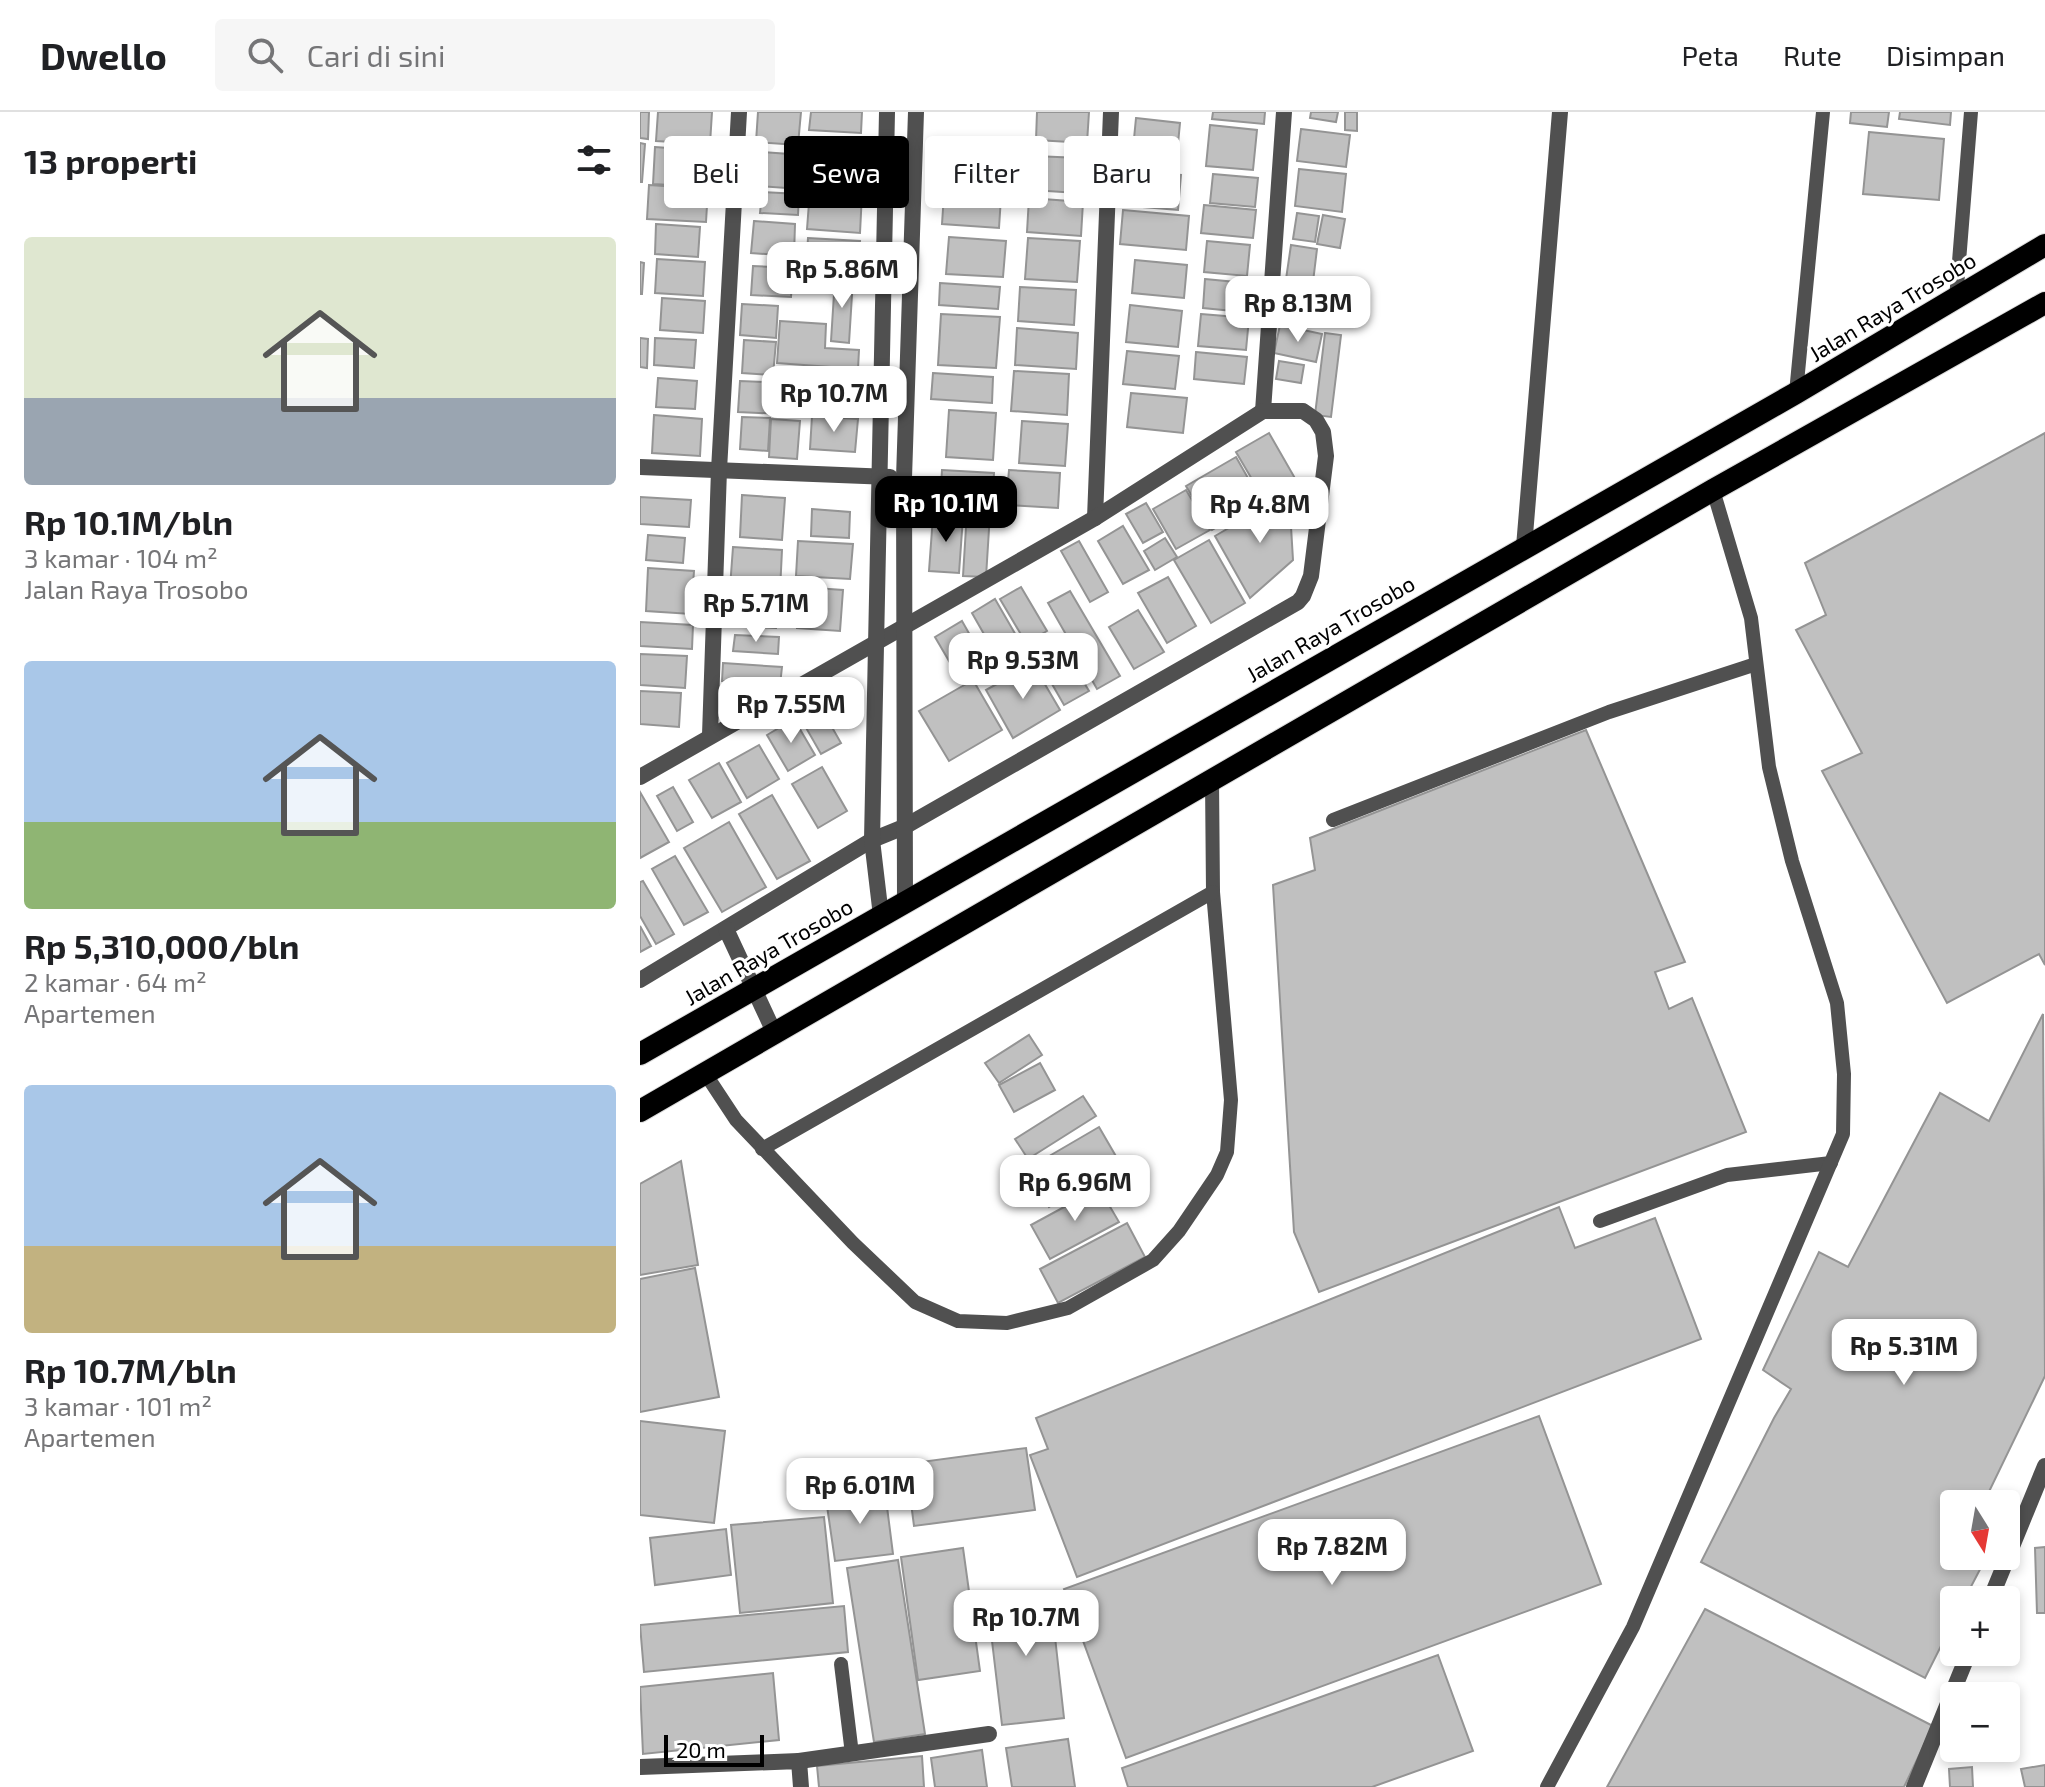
<!DOCTYPE html>
<html lang="id">
<head>
<meta charset="utf-8">
<style>
  :root { --surface:#fff; --page:#f6f6f6; --text:#202124; --muted:#757577; --line:#e0e0e0; --accent:#000 }
  body { margin:0; font-family:"Exo 2",sans-serif; background:var(--page); color:var(--text); height:100vh; display:flex; flex-direction:column; font-size:30px; white-space:nowrap }
  * { box-sizing:border-box; margin:0 }
  p { font-size:26px; color:var(--muted) }
  .icon { flex:none; width:44px; height:44px; fill:none; stroke:currentColor; stroke-width:2; stroke-linecap:round; stroke-linejoin:round }
  .map { position:relative; flex:1; overflow:hidden }
  .panel { display:flex; flex-direction:column; background:var(--surface); width:640px }
  .panel>* { flex:none }
  .hud { position:absolute; left:24px; top:24px; width:760px; height:72px; display:flex; gap:16px }
  .needle { width:52px; rotate:169deg }
  .fabs { position:absolute; left:1300px; top:1378px; display:grid; gap:16px }
  .fabs a { display:grid; place-items:center; width:80px; height:80px; border-radius:8px; background:var(--surface); box-shadow:0 4px 12px #0003; font-size:40px }
  .scale { position:absolute; left:24px; bottom:20px; width:100px; box-sizing:border-box; padding-left:8px; border:4px solid #000; border-top:0; font-size:22px; line-height:28px; white-space:nowrap; color:#000; -webkit-text-stroke:6px #fff; paint-order:stroke }
  .price { position:absolute; translate:-50% -68px; padding:0 18px; border-radius:16px; background:#fff; color:#222; font-size:26px; line-height:52px; filter:drop-shadow(0 2px 4px #0008) }
  .price::after { content:''; position:absolute; left:50%; top:48px; width:24px; height:18px; margin-left:-12px; background:inherit; clip-path:polygon(0 0,100% 0,50% 100%) }
  .price.active { background:var(--accent); color:#fff }
  ul { padding:0; list-style:none }
  li { display:grid; align-content:center; gap:16px; height:424px; padding:0 24px }
  li span { display:grid; place-items:center; height:248px; border-radius:8px; color:#555 }
  li>.icon { margin-inline-start:auto }
  span .icon { width:144px; height:144px; fill:#fffc; stroke-width:1 }
  li b { font-size:34px }
  h2 { display:flex; justify-content:space-between; align-items:center; height:96px; padding:0 24px; font-size:34px }
  .chip { padding:0 28px; border-radius:8px; background:var(--surface); box-shadow:0 4px 12px #0003; font-size:28px; line-height:72px }
  .chip.active { background:var(--accent); color:#fff }
  header { display:flex; align-items:center; gap:48px; box-sizing:border-box; height:112px; padding:0 40px; background:var(--surface); border-bottom:2px solid var(--line) }
  header strong { font-size:38px }
  nav { display:flex; gap:44px; margin-inline-start:auto; font-size:28px }
  .search { width:560px; height:72px; background:var(--page); display:flex; align-items:center; gap:20px; box-sizing:border-box; padding:0 28px; border-radius:8px; color:var(--muted); font-size:30px }
  main { display:flex; flex:1; min-height:0 }
  .map>svg:first-child { display:block }
</style>
</head>
<body>
<header>
<strong>Dwello</strong>
<div class="search"><svg class="icon" aria-label="search" viewBox="0 0 24 24"><circle cx="10" cy="10" r="6"/><path d="M15 15l6 6"/></svg>Cari di sini</div>
<nav><a>Peta</a><a>Rute</a><a>Disimpan</a></nav>
</header>
<main>
<section class="panel">
<h2>13 properti<svg class="icon" aria-label="filters" viewBox="0 0 24 24"><path d="M4 7h16M4 17h16"/><circle cx="9" cy="7" r="2"/><circle cx="15" cy="17" r="2"/></svg></h2>
<ul>
<li><span style="background:linear-gradient(#dfe7d0 65%,#9aa5b1 0)"><svg class="icon" aria-label="home" viewBox="0 0 24 24"><path d="M3 11l9-7 9 7M6 9v11h12V9"/></svg></span><div><b>Rp 10.1M/bln</b><p>3 kamar · 104 m²</p><p>Jalan Raya Trosobo</p></div></li>
<li><span style="background:linear-gradient(#a9c7e8 65%,#8fb573 0)"><svg class="icon" aria-label="home" viewBox="0 0 24 24"><path d="M3 11l9-7 9 7M6 9v11h12V9"/></svg></span><div><b>Rp 5,310,000/bln</b><p>2 kamar · 64 m²</p><p>Apartemen</p></div></li>
<li><span style="background:linear-gradient(#a9c7e8 65%,#c2b280 0)"><svg class="icon" aria-label="home" viewBox="0 0 24 24"><path d="M3 11l9-7 9 7M6 9v11h12V9"/></svg></span><div><b>Rp 10.7M/bln</b><p>3 kamar · 101 m²</p><p>Apartemen</p></div></li>
</ul>
</section>
<div class="map">
<svg width="1405" height="1675" viewBox="0 0 1405 1675">
  <rect width="100%" height="100%" fill="#fff"/>
  <g fill="#c0c0c0" stroke="#949494" stroke-width="2">
    <path d="M0 0H9L8 27 0 26Z"/>
    <path d="M18 0H72L70 32 16 29Z"/>
    <path d="M118 0H161L158 33 116 30Z"/>
    <path d="M171 0H222L221 21 169 18Z"/>
    <path d="M397 0H449L447 31 396 28Z"/>
    <path d="M573 0H625L624 12 572 7Z"/>
    <path d="M671 0H698L696 10 670 6Z"/>
    <path d="M705 0H717V19L705 18Z"/>
    <path d="M1211 0H1249L1247 15 1210 11Z"/>
    <path d="M1260 0H1311L1310 13 1259 7Z"/>
    <path d="M496 6 540 11 537 42 493 37Z"/>
    <path d="M570 13 617 18 613 58 566 54Z"/>
    <path d="M661 17 710 23 706 55 657 49Z"/>
    <path d="M1229 20 1304 27 1299 88 1223 82Z"/>
    <path d="M311 30 374 34 372 76 308 72Z"/>
    <path d="M0 31 5 32 2 70H0Z"/>
    <path d="M176 33 225 36 223 70 173 67Z"/>
    <path d="M15 35 67 39 65 75 13 72Z"/>
    <path d="M121 40 163 43 160 77 118 74Z"/>
    <path d="M394 44 440 46 438 81 392 78Z"/>
    <path d="M659 57 706 62 702 100 655 94Z"/>
    <path d="M495 59 541 63 538 98 491 94Z"/>
    <path d="M573 62 618 66 615 95 570 91Z"/>
    <path d="M9 73 68 77 66 110 7 107Z"/>
    <path d="M170 78 222 81 220 121 167 117Z"/>
    <path d="M122 80 159 82 158 103 120 101Z"/>
    <path d="M304 82 361 85 359 116 302 112Z"/>
    <path d="M389 86 443 90 441 124 387 120Z"/>
    <path d="M564 93 616 98 613 126 561 121Z"/>
    <path d="M483 98 549 104 546 138 480 132Z"/>
    <path d="M657 101 679 104 675 130 653 127Z"/>
    <path d="M683 103 705 107 700 136 677 132Z"/>
    <path d="M114 109 155 112 154 144 111 141Z"/>
    <path d="M16 112 60 115 58 145 15 142Z"/>
    <path d="M309 125 366 129 363 165 306 162Z"/>
    <path d="M168 126 220 129 217 160 166 157Z"/>
    <path d="M388 126 440 129 437 170 385 167Z"/>
    <path d="M567 129 610 133 607 164 564 160Z"/>
    <path d="M651 133 677 137 673 170 646 167Z"/>
    <path d="M17 147 65 150 63 184 15 181Z"/>
    <path d="M495 148 547 153 544 186 492 181Z"/>
    <path d="M0 150 4 151 2 182H0Z"/>
    <path d="M113 154 153 156 151 185 111 183Z"/>
    <path d="M195 166 213 167 209 231 191 229Z"/>
    <path d="M565 167 606 171 603 200 563 196Z"/>
    <path d="M300 171 360 175 358 197 299 193Z"/>
    <path d="M636 173 694 183 688 214 630 205Z"/>
    <path d="M380 175 436 178 434 213 378 209Z"/>
    <path d="M22 186 65 189 63 221 20 218Z"/>
    <path d="M102 192 138 194 136 226 100 223Z"/>
    <path d="M490 193 542 199 538 235 486 230Z"/>
    <path d="M301 202 360 205 356 256 298 253Z"/>
    <path d="M561 202 609 206 606 238 558 234Z"/>
    <path d="M140 209 186 212 185 236 219 238 218 257 137 251Z"/>
    <path d="M640 213 682 222 676 250 634 241Z"/>
    <path d="M377 216 438 221 436 257 375 253Z"/>
    <path d="M685 221 701 223 691 305 675 303Z"/>
    <path d="M0 226 8 227 7 256 0 255Z"/>
    <path d="M15 226 56 228 54 256 14 253Z"/>
    <path d="M104 228 136 230 133 263 102 261Z"/>
    <path d="M487 239 539 244 535 277 483 272Z"/>
    <path d="M556 240 607 245 604 272 554 267Z"/>
    <path d="M639 249 664 253 661 271 636 267Z"/>
    <path d="M374 259 429 262 427 303 371 299Z"/>
    <path d="M161 261 211 265 209 297 159 294Z"/>
    <path d="M293 261 353 265 352 291 291 287Z"/>
    <path d="M18 266 57 269 55 297 16 295Z"/>
    <path d="M100 269 144 271 142 302 98 300Z"/>
    <path d="M491 281 547 286 543 321 487 315Z"/>
    <path d="M309 298 356 301 353 348 306 345Z"/>
    <path d="M14 303 62 307 60 344 12 341Z"/>
    <path d="M172 304 218 307 215 340 170 337Z"/>
    <path d="M102 305 130 306 128 339 100 337Z"/>
    <path d="M131 307 160 309 157 347 129 345Z"/>
    <path d="M382 309 428 312 425 354 379 351Z"/>
    <path d="M629 321 656 368 623 386 596 340Z"/>
    <path d="M1405 321V853L1399 842 1307 891 1182 659 1222 641 1156 518 1186 503 1165 451Z"/>
    <path d="M596 345 621 389 572 418 546 374Z"/>
    <path d="M302 358 354 361 352 396 300 392Z"/>
    <path d="M369 358 420 361 418 396 366 393Z"/>
    <path d="M546 378 570 418 536 437 513 397Z"/>
    <path d="M649 381 653 448 610 486 575 424Z"/>
    <path d="M102 383 145 386 142 428 100 425Z"/>
    <path d="M0 385 51 388 49 415 0 412Z"/>
    <path d="M506 391 523 420 503 431 486 402Z"/>
    <path d="M172 397 210 400 209 426 171 424Z"/>
    <path d="M327 399 350 401 346 465 323 464Z"/>
    <path d="M293 404 323 405 319 461 289 459Z"/>
    <path d="M483 414 509 458 483 472 458 429Z"/>
    <path d="M8 423 45 426 43 451 6 448Z"/>
    <path d="M525 426 537 445 515 458 504 439Z"/>
    <path d="M569 428 605 491 571 511 534 448Z"/>
    <path d="M158 429 213 432 210 467 156 464Z"/>
    <path d="M439 429 468 480 450 490 421 439Z"/>
    <path d="M93 435 142 438 140 479 90 476Z"/>
    <path d="M8 456 54 459 51 502 6 499Z"/>
    <path d="M528 465 556 514 527 531 498 481Z"/>
    <path d="M160 475 203 478 200 519 157 516Z"/>
    <path d="M381 475 407 519 386 531 360 487Z"/>
    <path d="M430 479 480 564 457 577 408 491Z"/>
    <path d="M92 485 137 487 136 498 91 496Z"/>
    <path d="M355 487 381 532 357 545 332 501Z"/>
    <path d="M498 498 524 540 494 557 469 515Z"/>
    <path d="M85 505 137 508 136 516 84 513Z"/>
    <path d="M322 509 343 546 316 561 295 525Z"/>
    <path d="M0 510 53 513 52 537 0 534Z"/>
    <path d="M95 523 139 525 138 542 93 539Z"/>
    <path d="M0 542 47 544 45 576 0 573Z"/>
    <path d="M428 544 449 579 424 593 404 558Z"/>
    <path d="M83 551 142 555 140 573 82 569Z"/>
    <path d="M393 552 420 598 373 626 346 578Z"/>
    <path d="M333 568 362 618 309 649 279 599Z"/>
    <path d="M0 579 41 581 39 615 0 612Z"/>
    <path d="M181 596 201 631 181 642 161 607Z"/>
    <path d="M154 607 175 643 148 659 127 623Z"/>
    <path d="M946 618 1045 850 1015 860 1029 897 1052 886 1106 1020 679 1180 654 1120 633 773 675 758 670 726Z"/>
    <path d="M119 633 139 667 107 686 87 651Z"/>
    <path d="M79 651 101 690 72 706 49 668Z"/>
    <path d="M182 655 207 699 178 716 152 672Z"/>
    <path d="M33 675 53 710 37 719 17 684Z"/>
    <path d="M0 680 29 730 0 746Z"/>
    <path d="M132 683 170 749 137 767 99 702Z"/>
    <path d="M89 710 126 775 82 800 44 736Z"/>
    <path d="M35 744 68 800 44 813 12 757Z"/>
    <path d="M3 769 34 822 16 832 0 804V770Z"/>
    <path d="M0 814 11 834 0 840Z"/>
    <path d="M1403 902 1405 1264 1343 1392H1314V1444H1347L1324 1488H1314V1508L1285 1566 1061 1450 1134 1306 1151 1277 1123 1258 1179 1140 1208 1155 1300 981 1349 1009Z"/>
    <path d="M389 923 402 943 359 971 345 951Z"/>
    <path d="M400 951 415 978 374 1000 359 973Z"/>
    <path d="M443 984 456 1004 388 1047 375 1027Z"/>
    <path d="M459 1015 481 1053 409 1095 387 1057Z"/>
    <path d="M41 1049 58 1153 0 1163V1072Z"/>
    <path d="M459 1076 479 1110 410 1147 391 1113Z"/>
    <path d="M919 1095 935 1136 1015 1106 1061 1227 437 1465 390 1343 408 1337 396 1306Z"/>
    <path d="M487 1111 505 1145 418 1191 400 1157Z"/>
    <path d="M55 1156 79 1285 0 1300V1167Z"/>
    <path d="M899 1304 961 1472 486 1646 424 1477Z"/>
    <path d="M0 1309 85 1319 74 1411 0 1403Z"/>
    <path d="M386 1336 395 1398 274 1414 266 1352Z"/>
    <path d="M245 1379 253 1442 195 1449 186 1387Z"/>
    <path d="M184 1405 193 1491 100 1501 91 1413Z"/>
    <path d="M86 1417 91 1463 15 1473 10 1426Z"/>
    <path d="M1405 1435V1501H1397L1395 1436Z"/>
    <path d="M323 1436 340 1559 278 1568 261 1445Z"/>
    <path d="M258 1448 285 1622 234 1630 207 1456Z"/>
    <path d="M410 1480 424 1606 362 1613 347 1487Z"/>
    <path d="M204 1494 208 1540 4 1560 0 1513Z"/>
    <path d="M1065 1497 1293 1614 1264 1675H967Z"/>
    <path d="M798 1543 833 1639 732 1675H488L482 1656Z"/>
    <path d="M133 1561 139 1628 3 1642 0 1575Z"/>
    <path d="M428 1627 435 1675H372L366 1636Z"/>
    <path d="M342 1638 347 1675H295L291 1646Z"/>
    <path d="M282 1644 284 1675H179L177 1654Z"/>
    <path d="M1405 1653V1675H1385L1381 1657Z"/>
    <path d="M1332 1655 1333 1675H1310L1309 1657Z"/>
  </g>
  <g fill="none" stroke-linecap="round" stroke-linejoin="round">
    <g stroke="#dbdbdb" stroke-width="24">
      <g id="trunk">
        <path d="M0 942 1156 281 1405 133"/>
        <path d="M0 999 1073 378 1405 191"/>
      </g>
    </g>
    <g stroke="#505050" stroke-width="14">
      <path d="M1316 187 1331 0"/>
      <path d="M1156 281 1183 0"/>
      <path d="M693 708 969 600 1116 552"/>
      <path d="M65 961 96 1008 213 1131 275 1190 318 1209 367 1211 428 1196 513 1148 539 1119 577 1063 587 1040 591 988 573 780 572 668"/>
      <path d="M122 1037 573 780"/>
      <path d="M960 1109 1087 1063 1191 1051"/>
      <path d="M201 1552 212 1642"/>
      <path d="M907 1675 993 1515 1203 1022 1204 962 1197 891 1152 749 1129 655 1111 506 1073 378"/>
    </g>
    <g stroke="#505050" stroke-width="16">
      <path d="M623 299 644 0"/>
      <path d="M0 355 250 365"/>
      <path d="M455 406 471 0"/>
      <path d="M884 435 920 0"/>
      <path d="M70 623 79 358 99 0"/>
      <path d="M0 665 455 406 623 299H663L676 308 683 320 686 344 671 464 663 484 658 490 264 715 232 728 0 868"/>
      <path d="M265 790 264 366 276 0"/>
      <path d="M241 804 232 728 247 0"/>
      <path d="M86 817 134 920"/>
      <path d="M1350 1488 1405 1354"/>
      <path d="M159 1649 349 1622"/>
      <path d="M0 1655 159 1649 161 1675"/>
      <path d="M1274 1675 1329 1540"/>
    </g>
    <use href="#trunk" stroke="#000" stroke-width="22"/>
  </g>
  <g text-anchor="middle" dominant-baseline="central" stroke-width="6" stroke-linejoin="round" paint-order="stroke">
    <g font-size="22" fill="#000" stroke="#fff">
      <text transform="translate(1252 194) rotate(-31)">Jalan Raya Trosobo</text>
      <text transform="translate(690 516) rotate(-30)">Jalan Raya Trosobo</text>
      <text transform="translate(128 839) rotate(-30)">Jalan Raya Trosobo</text>
    </g>
  </g>
</svg>
<div class="fabs">
<a><svg class="needle" viewBox="-14 -14 28 28"><path d="M0-13l5 13h-10z" fill="#e53935"/><path d="M0 13l5-13h-10z" fill="#757577"/></svg></a>
<a>+</a>
<a>−</a>
</div>
<div class="scale">20 m</div>
<b class="price" style="left:202px;top:198px">Rp 5.86M</b>
<b class="price" style="left:658px;top:232px">Rp 8.13M</b>
<b class="price" style="left:194px;top:322px">Rp 10.7M</b>
<b class="price active" style="left:306px;top:432px">Rp 10.1M</b>
<b class="price" style="left:620px;top:433px">Rp 4.8M</b>
<b class="price" style="left:116px;top:532px">Rp 5.71M</b>
<b class="price" style="left:383px;top:589px">Rp 9.53M</b>
<b class="price" style="left:151px;top:633px">Rp 7.55M</b>
<b class="price" style="left:435px;top:1111px">Rp 6.96M</b>
<b class="price" style="left:1264px;top:1275px">Rp 5.31M</b>
<b class="price" style="left:220px;top:1414px">Rp 6.01M</b>
<b class="price" style="left:692px;top:1475px">Rp 7.82M</b>
<b class="price" style="left:386px;top:1546px">Rp 10.7M</b>
<div class="hud">
<a class="chip">Beli</a>
<a class="chip active">Sewa</a>
<a class="chip">Filter</a>
<a class="chip">Baru</a>
</div>
</div>
</main>
</body>
</html>
